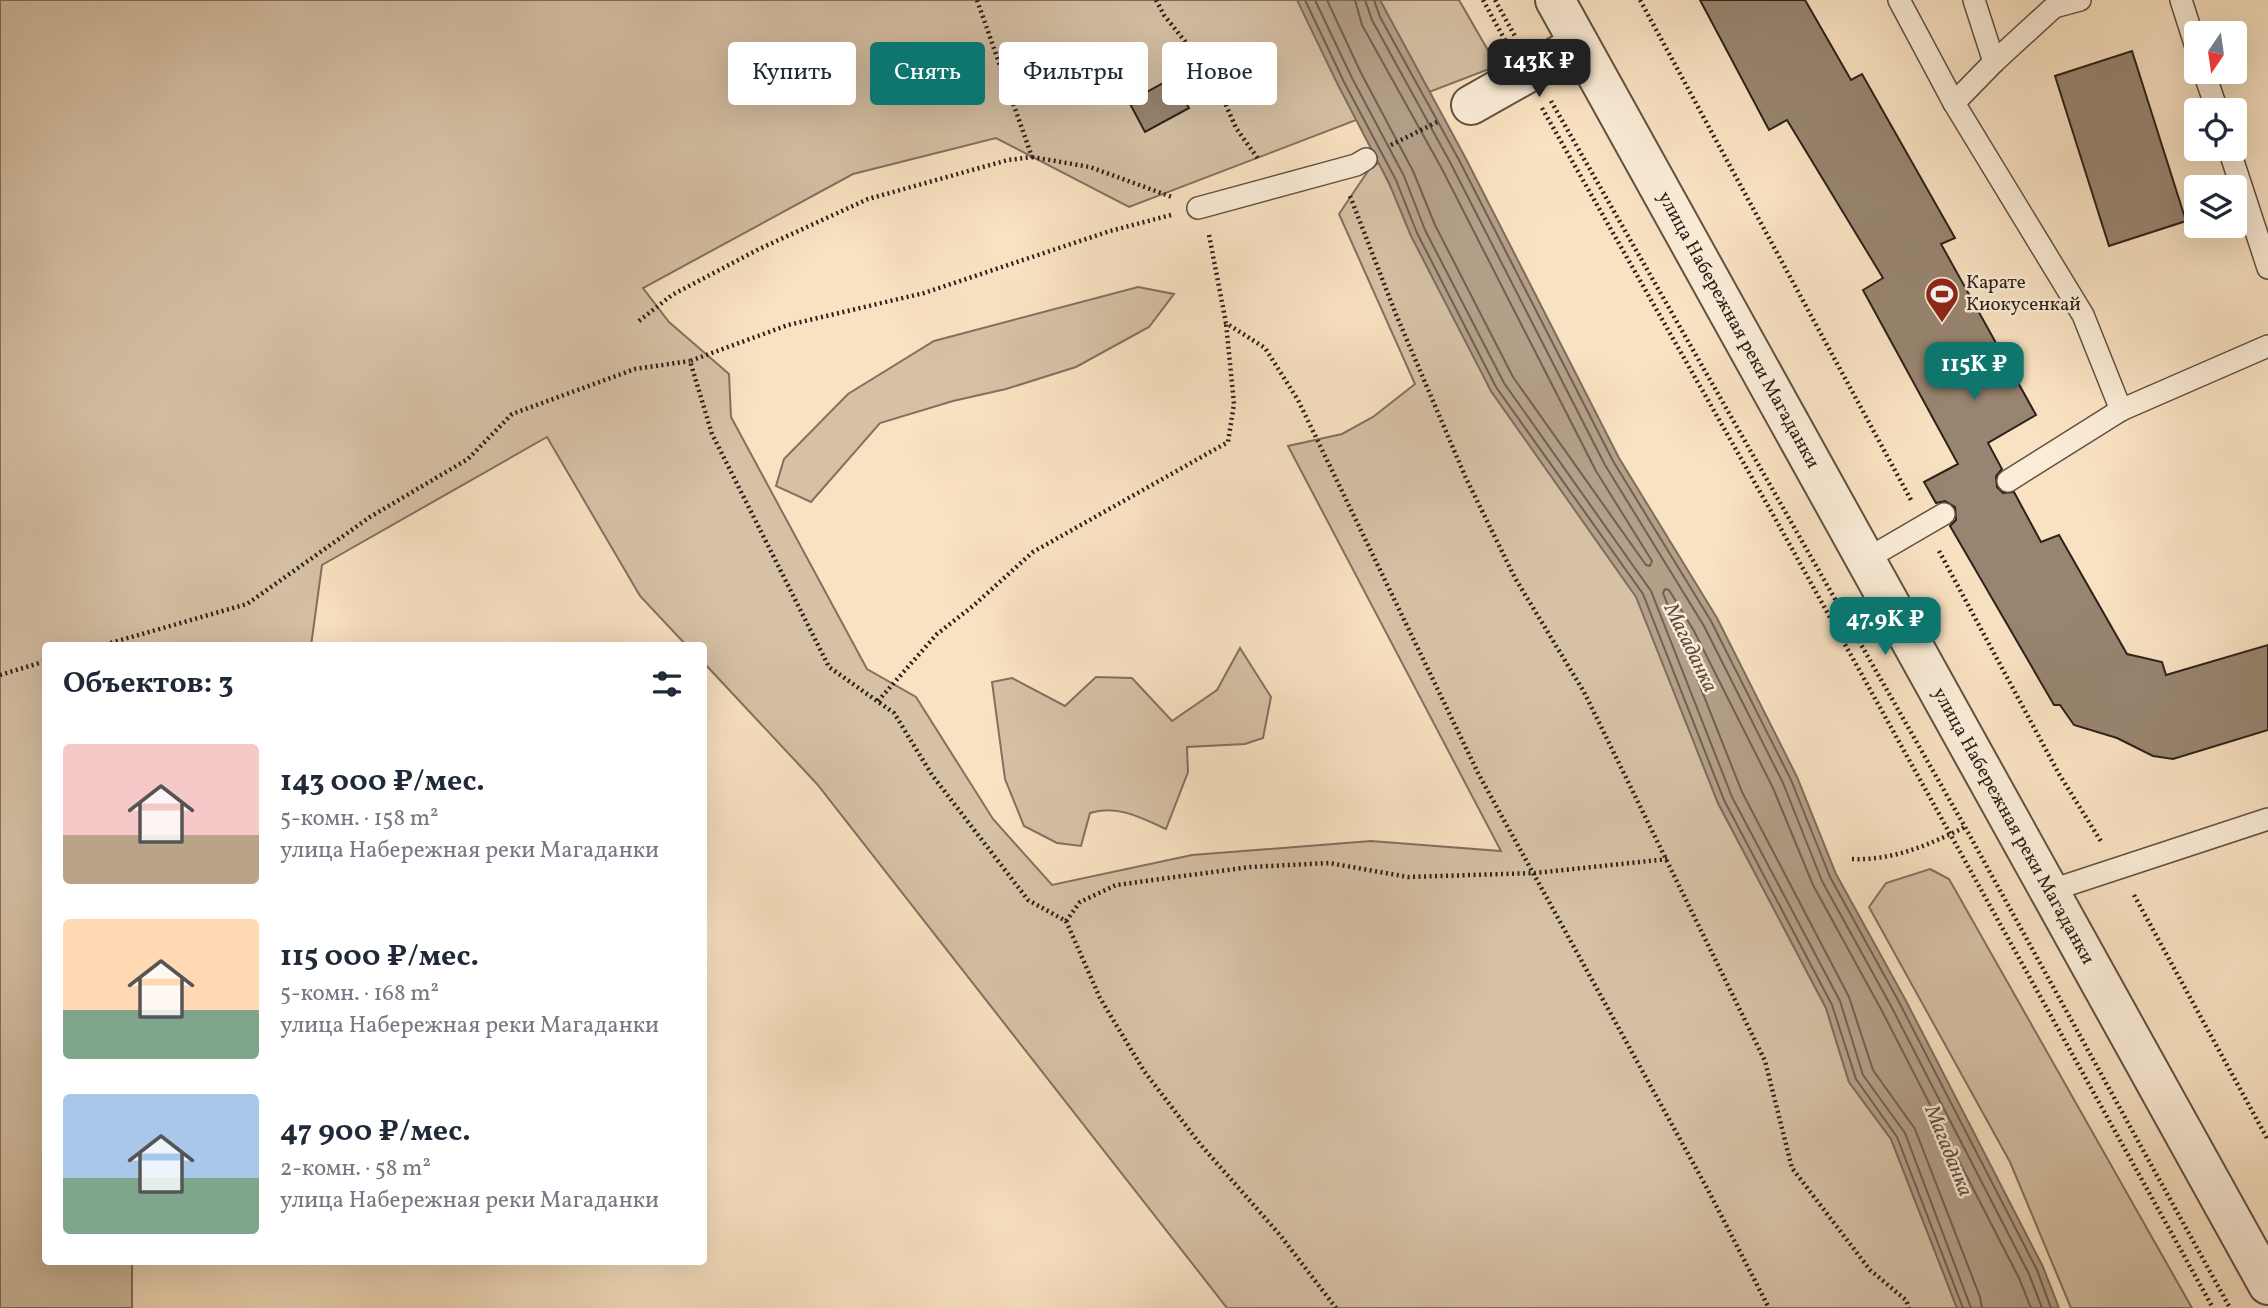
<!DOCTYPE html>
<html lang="ru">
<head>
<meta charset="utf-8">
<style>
  :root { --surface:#fff; --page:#f2f2f3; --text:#1f2937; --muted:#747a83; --accent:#0f766e }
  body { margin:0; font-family:Vollkorn,serif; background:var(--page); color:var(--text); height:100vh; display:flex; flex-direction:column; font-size:26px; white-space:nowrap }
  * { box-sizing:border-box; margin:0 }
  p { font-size:23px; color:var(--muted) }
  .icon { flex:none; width:38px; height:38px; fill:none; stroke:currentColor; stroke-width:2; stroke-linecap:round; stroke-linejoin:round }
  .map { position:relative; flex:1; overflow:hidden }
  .details { position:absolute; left:42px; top:642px; width:665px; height:623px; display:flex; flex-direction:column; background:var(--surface); border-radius:7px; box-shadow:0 7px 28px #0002 }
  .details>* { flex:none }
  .top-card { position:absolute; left:728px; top:42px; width:665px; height:63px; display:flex; gap:14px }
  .needle { width:46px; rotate:193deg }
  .controls { position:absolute; left:2184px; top:21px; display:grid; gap:14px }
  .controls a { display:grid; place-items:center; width:63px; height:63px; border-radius:7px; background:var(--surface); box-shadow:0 7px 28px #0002; font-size:35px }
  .price { position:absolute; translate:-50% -60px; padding:0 16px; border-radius:14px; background:var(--accent); color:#fff; font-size:23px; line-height:46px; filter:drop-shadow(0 2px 4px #0008) }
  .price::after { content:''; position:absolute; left:50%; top:42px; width:21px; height:16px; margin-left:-10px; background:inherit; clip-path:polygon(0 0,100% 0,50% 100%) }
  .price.selected { background:#222; color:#fff }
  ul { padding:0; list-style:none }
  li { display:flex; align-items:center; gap:21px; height:175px; padding:0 21px }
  li span { display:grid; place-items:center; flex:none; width:196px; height:140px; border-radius:7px; color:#555 }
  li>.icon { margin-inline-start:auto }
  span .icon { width:84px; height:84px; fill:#fffc; stroke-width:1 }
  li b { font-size:30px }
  h2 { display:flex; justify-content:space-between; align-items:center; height:84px; padding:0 21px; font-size:30px }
  .pill { padding:0 24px; border-radius:7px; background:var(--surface); box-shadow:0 7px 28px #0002; font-size:24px; line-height:63px }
  .pill.selected { background:var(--accent); color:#fff }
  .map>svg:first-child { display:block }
</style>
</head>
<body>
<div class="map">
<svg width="2268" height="1308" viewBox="0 0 2268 1308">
  <rect width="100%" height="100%" fill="#f9e2c2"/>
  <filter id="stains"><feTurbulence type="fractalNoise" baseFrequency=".00286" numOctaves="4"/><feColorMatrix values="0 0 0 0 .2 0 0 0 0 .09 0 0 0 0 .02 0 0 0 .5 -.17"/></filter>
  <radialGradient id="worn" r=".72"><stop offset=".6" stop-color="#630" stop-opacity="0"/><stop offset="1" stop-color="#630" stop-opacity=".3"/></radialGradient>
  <g fill="#d6c1a5" stroke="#827060" stroke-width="2">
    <path d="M0 0H1459L1497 66 1129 207 996 138 853 174 643 288 669 322 729 374 731 417 867 669 916 697 993 819 1052 885 1192 855 1371 841 1501 851 1288 446 1342 434 1373 417 1415 384 1339 214 1370 168 1379 163 1491 391 1637 597 1718 803 1826 1008 1849 1082 1891 1139 1957 1308H1227L817 784 704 663V646H687L640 596 547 437 322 565 311 646H46V1262H132V1308H0Z"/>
    <path d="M1138 287 1174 294 1149 327 1076 367 1006 389 953 401 880 423 811 502 776 486 784 459 848 394 934 341Z"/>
    <path d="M1240 648 1271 697 1263 738 1245 744 1187 747 1188 772 1166 829C1142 818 1116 804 1090 813L1081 846 1057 843 1024 826 1005 779 992 682 1012 678 1065 706 1096 677 1132 678 1172 721 1217 690Z"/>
    <path d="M1930 869 1949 879 2192 1308H2071L2010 1162 1869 907 1886 883Z"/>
  </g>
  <path fill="#b4a089" stroke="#7e6d5d" stroke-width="2" d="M1297 0H1380L1465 157 1619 458 1717 618 1797 777 1836 874 1905 999 2043 1267 2059 1308H1957L1891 1139 1849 1082 1826 1008 1718 803 1636 597 1491 391 1411 236 1389 183 1338 85Z"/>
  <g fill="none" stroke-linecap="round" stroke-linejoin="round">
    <g stroke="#716052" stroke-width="2">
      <path d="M1305 0 1344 82 1396 180 1417 233 1496 387 1643 594 1724 800 1832 1005 1856 1079 1897 1137 1963 1308"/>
      <path d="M1315 0 1352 78 1404 176 1425 230 1504 383 1651 591 1732 797 1840 1001 1863 1075 1905 1133 1971 1308"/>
      <path d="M1327 0 1361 73 1413 171 1435 225 1513 377 1646 565 1650 566 1652 561 1596 471 1442 169 1362 25 1355 0"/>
      <path d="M1365 0 1372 20 1451 164 1605 465 1704 626 1783 783 1822 881 1891 1006 2029 1274 2042 1308"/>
      <path d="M1374 0 1380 17 1459 160 1613 461 1711 621 1791 780 1830 877 1899 1002 2037 1270 2051 1308"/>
      <path d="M1982 1308 1980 1297 1915 1129 1873 1070 1849 997 1742 792 1663 593 1665 589 1669 590 1694 631 1773 788 1813 885 1882 1011 2019 1278 2031 1308"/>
    </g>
  </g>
  <g fill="#988571" stroke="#2e201a" stroke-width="2">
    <path d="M1700 0H1805L1851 80 1862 74 1955 238 1941 244 2036 415 1988 443 2002 469 1996 476 1997 487 2003 493 2014 492 2041 542 2059 535 2127 654 2162 662 2166 675 2268 645V730L2173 759 2153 756 2117 738 2074 725 2060 705H2054L1950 526 1956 520 1955 507 1945 501 1936 503 1924 482 1958 464 1863 290 1883 278 1787 120 1769 130Z"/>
    <path d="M2132 51 2186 221 2109 246 2055 76Z"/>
    <path d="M1172 78 1189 108 1145 132 1129 102Z"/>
  </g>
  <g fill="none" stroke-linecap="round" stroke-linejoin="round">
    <g stroke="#615044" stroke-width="24">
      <g id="service">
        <path d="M1899 0 1954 103 2083 315 2121 410 2268 346"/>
        <path d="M1974 0 1994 62"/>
        <path d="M2181 0 2196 47"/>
        <path d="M2204 72 2217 110"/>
        <path d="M1954 103 1994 62 2054 7 2080 0"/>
        <path d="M2229 149 2268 268"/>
        <path d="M1198 208 1356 165 1366 159"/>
        <path d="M2008 481 2121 410"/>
        <path d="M1865 560 1944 514"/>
        <path d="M2049 891 2268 819"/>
      </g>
    </g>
    <g stroke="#615044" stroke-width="42">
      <path id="minor" d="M1471 105 1579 44"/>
    </g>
    <g stroke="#615044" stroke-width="42">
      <path id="tertiary" d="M1555 0 2268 1285"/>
    </g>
    <g stroke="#2e201a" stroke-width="4.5" stroke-dasharray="2 3.5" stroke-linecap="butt">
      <path d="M1156 0 1164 15 1214 78 1236 128 1259 160"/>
      <path d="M1483 0 1506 42"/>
      <path d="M1495 0 1516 38"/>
      <path d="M1640 0 1911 500"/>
      <path d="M1551 101 1965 827 2230 1308"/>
      <path d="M1542 108 1776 520 2213 1308"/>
      <path d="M1391 145 1437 122"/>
      <path d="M1032 157 1090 167 1172 197"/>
      <path d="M1350 196 1395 312 1465 476 1515 578 1584 692 1765 1061 1792 1168 1870 1270 1906 1300 1909 1308"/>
      <path d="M1171 215 1110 231 924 293 788 325 690 361 712 434 829 667 894 713 932 775 1028 900 1066 921 1100 998 1144 1071 1200 1144 1280 1235 1336 1308"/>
      <path d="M1209 235 1226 323 1265 348 1298 400 1479 775 1708 1190 1769 1308"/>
      <path d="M639 321 672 295 759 249 868 199 1008 160 1032 157 977 0"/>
      <path d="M1939 551 2059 774 2102 843"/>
      <path d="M100 646 247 604 370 517 468 459 512 414 635 369 690 361"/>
      <path d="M0 675 46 661"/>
      <path d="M878 701 937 634 973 606 1033 552 1228 442 1234 404 1226 323"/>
      <path d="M1852 859C1893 861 1931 844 1967 826"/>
      <path d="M2134 895 2268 1140"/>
      <path d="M1066 921 1080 902 1116 885 1250 867 1329 863 1408 877 1535 873 1668 859"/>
    </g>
    <use href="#service" stroke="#fbecd7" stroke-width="21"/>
    <use href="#minor" stroke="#fbecd7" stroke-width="38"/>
    <use href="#tertiary" stroke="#fbecd7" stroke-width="38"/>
  </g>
  <defs>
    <g id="stadium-pin" transform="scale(1.75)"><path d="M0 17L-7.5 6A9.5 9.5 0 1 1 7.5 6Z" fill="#8f2418" stroke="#fbecd7"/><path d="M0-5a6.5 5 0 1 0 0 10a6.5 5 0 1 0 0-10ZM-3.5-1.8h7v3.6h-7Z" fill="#fff"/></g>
  </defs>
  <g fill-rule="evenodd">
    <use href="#stadium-pin" x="1942" y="294"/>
  </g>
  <g text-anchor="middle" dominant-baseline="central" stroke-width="5" stroke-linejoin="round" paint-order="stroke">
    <g font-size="19" fill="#2e201a" stroke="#fbecd7" text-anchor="start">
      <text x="1966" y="283">Карате<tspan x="1966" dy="22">Киокусенкай</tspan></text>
    </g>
    <g font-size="19" fill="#2e201a" stroke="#fbecd7">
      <text transform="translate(1738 330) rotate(61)">улица Набережная реки Магаданки</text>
      <text transform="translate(2013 826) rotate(61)">улица Набережная реки Магаданки</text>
    </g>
    <g font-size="21" font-style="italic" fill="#5d4d41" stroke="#fbecd7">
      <text transform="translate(1690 648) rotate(64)">Магаданка</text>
      <text transform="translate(1948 1151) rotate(68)">Магаданка</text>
    </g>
  </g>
  <rect width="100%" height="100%" filter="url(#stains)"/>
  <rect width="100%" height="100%" fill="url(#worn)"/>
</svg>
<div class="controls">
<a><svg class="needle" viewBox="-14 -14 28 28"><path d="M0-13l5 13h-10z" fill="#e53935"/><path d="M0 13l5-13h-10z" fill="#747a83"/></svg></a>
<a><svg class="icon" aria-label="locate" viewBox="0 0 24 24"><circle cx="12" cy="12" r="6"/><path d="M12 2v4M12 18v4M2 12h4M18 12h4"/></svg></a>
<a><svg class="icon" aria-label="layers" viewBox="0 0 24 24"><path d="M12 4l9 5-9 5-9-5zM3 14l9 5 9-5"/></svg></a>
</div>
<b class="price selected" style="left:1539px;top:99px">143K ₽</b>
<b class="price" style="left:1974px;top:402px">115K ₽</b>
<b class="price" style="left:1885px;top:657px">47.9K ₽</b>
<div class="top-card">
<a class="pill">Купить</a>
<a class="pill selected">Снять</a>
<a class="pill">Фильтры</a>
<a class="pill">Новое</a>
</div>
<section class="details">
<h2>Объектов: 3<svg class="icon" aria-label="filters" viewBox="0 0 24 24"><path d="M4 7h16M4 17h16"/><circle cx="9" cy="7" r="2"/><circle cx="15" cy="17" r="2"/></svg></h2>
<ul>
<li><span style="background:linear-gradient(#f6c9c9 65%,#b9a48a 0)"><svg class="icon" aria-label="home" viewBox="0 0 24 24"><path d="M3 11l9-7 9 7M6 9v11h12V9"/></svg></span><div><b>143 000 ₽/мес.</b><p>5-комн. · 158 m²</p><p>улица Набережная реки Магаданки</p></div></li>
<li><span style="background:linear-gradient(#ffd9b3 65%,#7fa58c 0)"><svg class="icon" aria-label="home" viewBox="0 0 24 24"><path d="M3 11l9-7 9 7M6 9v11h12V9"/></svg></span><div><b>115 000 ₽/мес.</b><p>5-комн. · 168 m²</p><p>улица Набережная реки Магаданки</p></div></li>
<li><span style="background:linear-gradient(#a9c7e8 60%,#7fa58c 0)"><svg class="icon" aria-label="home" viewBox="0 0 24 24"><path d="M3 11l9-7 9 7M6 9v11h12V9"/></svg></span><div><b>47 900 ₽/мес.</b><p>2-комн. · 58 m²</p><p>улица Набережная реки Магаданки</p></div></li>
</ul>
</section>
</div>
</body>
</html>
